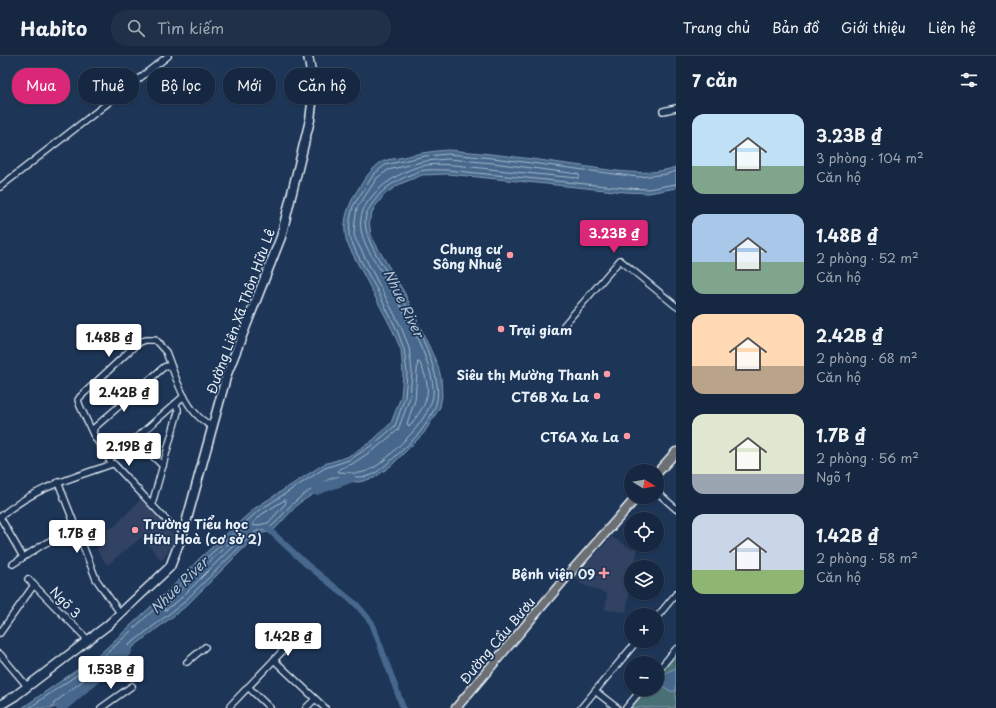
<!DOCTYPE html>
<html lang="vi">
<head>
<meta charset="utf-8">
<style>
  :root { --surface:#162841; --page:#1f3048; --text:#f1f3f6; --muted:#9ea6b1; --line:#35445a; --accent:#db2777 }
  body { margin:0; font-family:"Playpen Sans",sans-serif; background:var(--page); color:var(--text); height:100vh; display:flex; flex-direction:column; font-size:15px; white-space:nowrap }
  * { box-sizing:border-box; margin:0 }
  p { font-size:13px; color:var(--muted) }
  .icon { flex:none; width:22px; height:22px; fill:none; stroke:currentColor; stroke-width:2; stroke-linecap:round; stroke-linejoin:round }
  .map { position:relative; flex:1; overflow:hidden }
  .details { display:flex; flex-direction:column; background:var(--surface); width:320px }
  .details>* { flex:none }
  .guide { position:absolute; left:12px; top:12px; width:380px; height:36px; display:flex; gap:8px }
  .needle { width:26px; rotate:101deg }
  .tools { position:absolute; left:624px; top:408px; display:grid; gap:8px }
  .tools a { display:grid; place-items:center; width:40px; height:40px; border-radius:50%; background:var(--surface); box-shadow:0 1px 3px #0004,0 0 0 1px var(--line); font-size:20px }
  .price { position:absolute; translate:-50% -34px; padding:0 9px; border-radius:4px; background:#fff; color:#222; font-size:13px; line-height:26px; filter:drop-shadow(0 1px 2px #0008) }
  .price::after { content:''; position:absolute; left:50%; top:24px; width:12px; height:9px; margin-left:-6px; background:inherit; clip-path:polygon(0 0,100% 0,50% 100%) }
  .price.active { background:var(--accent); color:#fff }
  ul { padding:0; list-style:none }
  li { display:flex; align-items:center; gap:12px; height:100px; padding:0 16px }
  li span { display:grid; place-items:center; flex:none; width:112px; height:80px; border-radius:12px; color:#555 }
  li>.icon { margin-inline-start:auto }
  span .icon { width:48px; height:48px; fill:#fffc; stroke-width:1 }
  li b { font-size:17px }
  h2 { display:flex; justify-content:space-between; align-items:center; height:48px; padding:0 16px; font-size:17px }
  .tag { padding:0 14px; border-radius:16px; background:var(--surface); box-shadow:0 1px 3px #0004,0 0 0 1px var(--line); font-size:14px; line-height:36px }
  .tag.active { background:var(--accent); color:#fff }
  header { display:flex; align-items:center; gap:24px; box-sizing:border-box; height:56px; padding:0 20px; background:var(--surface); border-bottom:1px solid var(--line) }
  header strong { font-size:19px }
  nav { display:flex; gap:22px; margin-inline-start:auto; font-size:14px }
  .search { width:280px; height:36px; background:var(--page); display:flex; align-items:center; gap:10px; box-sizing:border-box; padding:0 14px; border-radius:16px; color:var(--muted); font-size:15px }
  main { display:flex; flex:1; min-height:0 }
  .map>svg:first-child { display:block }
</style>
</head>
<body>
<header>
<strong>Habito</strong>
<div class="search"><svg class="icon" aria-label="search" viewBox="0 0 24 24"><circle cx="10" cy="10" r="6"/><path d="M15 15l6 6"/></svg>Tìm kiếm</div>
<nav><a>Trang chủ</a><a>Bản đồ</a><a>Giới thiệu</a><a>Liên hệ</a></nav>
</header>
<main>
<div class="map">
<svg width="676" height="652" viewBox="0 0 676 652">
  <rect width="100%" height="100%" fill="#1d3557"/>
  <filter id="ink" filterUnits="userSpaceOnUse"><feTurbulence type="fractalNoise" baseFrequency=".025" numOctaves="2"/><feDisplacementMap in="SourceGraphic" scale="8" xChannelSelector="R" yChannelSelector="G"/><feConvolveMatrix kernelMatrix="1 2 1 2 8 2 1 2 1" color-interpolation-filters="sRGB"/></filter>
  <g filter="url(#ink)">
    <g fill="#324263">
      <path d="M141 443 176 481 162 505 142 481 107 509 96 493 99 491 88 478 114 471Z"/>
      <path d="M612 481 630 492H638L634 511H631V528L626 556 605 554 607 538 581 528 575 520Z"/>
    </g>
    <path fill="#497074" stroke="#98b0b6" d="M676 598V652H631L647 633H657V621Z"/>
    <g fill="#46688c" stroke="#879fb7">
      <path d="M448 94C487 97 527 102 567 108 602 112 641 123 676 111V132L649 137 625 136 448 118 422 119 400 128 385 138 374 152 369 165 371 179 380 196 404 236 438 310 441 322 442 340 440 351 424 377 392 409 374 422 359 426 349 425 333 426 299 447 273 475 258 478 185 551 54 652H22L100 598 174 529 199 503 255 452 324 408 347 401 372 385 391 367 401 341 403 317 401 294 393 275 347 187C340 163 351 143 364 124 369 117 376 108 384 105 389 103 394 103 399 102 415 98 431 95 448 94Z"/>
      <path d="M676 612V635H670L663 630V620L667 616Z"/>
    </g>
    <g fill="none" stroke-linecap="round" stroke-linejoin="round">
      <g stroke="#a7bacd" stroke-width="1">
        <path d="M448 103 493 107 578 118 580 120 578 122C545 119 513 116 481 112 462 110 439 106 421 110 409 112 383 127 375 137 368 145 362 153 361 163 358 180 371 199 380 213 396 241 437 309 433 340 431 353 417 372 408 381 394 394 380 413 360 417 354 418 346 416 339 416L338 415 339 413 352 408 376 392 398 374 410 341 412 316 409 291 401 271 356 184 354 179 355 165 357 152 377 122 388 114 426 105Z"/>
        <path d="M418 306 420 307C425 318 430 331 426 343 424 352 416 360 412 368L409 370 407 368 415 344Z"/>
        <path d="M285 444 286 447 268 467 254 470 253 469V467L261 459Z"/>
        <path d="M236 481 239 482V484L179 544 166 554H164V551L205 510Z"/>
        <path d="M29 652 103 601 177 532 202 506 258 455 325 412 349 404 374 388 395 370 405 341 407 317 404 293 397 274 375 230 357 198 349 179 350 164 353 150 374 118 385 109 425 100 448 98 493 102 638 121 667 118 676 115"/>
        <path d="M52 652 54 647 182 548 255 476C260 473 268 474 272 470 281 463 287 451 297 444 305 437 320 428 330 423 342 417 358 424 372 419 381 415 415 383 421 375 425 370 435 354 436 348 446 319 407 249 391 223 381 206 366 186 365 166 365 155 373 147 379 139 388 128 406 120 420 115 428 113 439 114 447 114L625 132 648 133 676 128"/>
      </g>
      <path stroke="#46688c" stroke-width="6" d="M266 471 306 508 357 549 372 567 403 652"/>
      <g stroke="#46688c" stroke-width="10">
        <path d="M316 434 350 422"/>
        <path d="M61 652 127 595"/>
      </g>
      <g stroke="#e8f1f8" stroke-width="8">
        <g id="street">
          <path d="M663 55 676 52"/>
          <path d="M0 131 168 0"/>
          <path d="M564 269 620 204 676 250"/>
          <path d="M93 378 80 350 78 344 80 341 139 286 145 284H155L166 296 172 312"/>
          <path d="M135 383 163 410"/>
          <path d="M109 403 135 383 184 340"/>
          <path d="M112 408 93 378 94 372 164 311 168 310 172 312C178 328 185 347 198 360 202 364 208 368 213 372"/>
          <path d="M58 426 96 523 120 557"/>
          <path d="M657 436 676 453"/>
          <path d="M152 448 178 356V353L175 348"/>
          <path d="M0 461C35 431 70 423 112 408H114L168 466 173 470 184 474"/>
          <path d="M0 461 23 501"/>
          <path d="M13 508 44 488 76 472"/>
          <path d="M28 523 88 584"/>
          <path d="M657 561 676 538"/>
          <path d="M0 577 34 529"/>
          <path d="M0 598 27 630"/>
          <path d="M274 604 290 587"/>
          <path d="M187 606 205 591"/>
          <path d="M657 616 676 593"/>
          <path d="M248 631 270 652"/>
          <path d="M595 635 617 652"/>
          <path d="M230 650 274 604 325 652"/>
          <path d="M101 652 132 630"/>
          <path d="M306 652 315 643"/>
          <path d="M581 652 637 585"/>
          <path d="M626 652 642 633"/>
        </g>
      </g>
      <g stroke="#e8f1f8" stroke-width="11">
        <path id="secondary" d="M0 649 15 640 108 569 170 511 184 474 227 318 281 181 310 64 314 31 308 0"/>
      </g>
      <g stroke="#e8f1f8" stroke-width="11">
        <g id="primary">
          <path d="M657 417 676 396"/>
          <path d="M456 652 569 518 637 441"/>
        </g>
      </g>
      <use href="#street" stroke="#1d3557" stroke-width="5.5"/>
      <use href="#secondary" stroke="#1d3557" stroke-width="8"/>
      <use href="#primary" stroke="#6c6f75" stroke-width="8"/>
    </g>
  </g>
  <g fill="#ff9aa2" stroke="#1d3557" stroke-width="1.5">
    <circle cx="510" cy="199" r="4"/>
    <circle cx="501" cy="273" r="4"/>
    <circle cx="607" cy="318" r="4"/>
    <circle cx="597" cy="340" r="4"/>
    <circle cx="627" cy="380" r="4"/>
    <circle cx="135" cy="474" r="4"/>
    <path d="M602 511h4v4h4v4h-4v4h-4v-4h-4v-4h4z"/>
  </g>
  <g text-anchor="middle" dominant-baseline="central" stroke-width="3.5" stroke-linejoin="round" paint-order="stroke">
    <g font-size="13" font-weight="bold" fill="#e8f1f8" stroke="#1d3557" text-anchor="end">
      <text x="502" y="192">Chung cư<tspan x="502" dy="15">Sông Nhuệ</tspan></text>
      <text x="509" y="273" text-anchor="start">Trại giam</text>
      <text x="599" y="318">Siêu thị Mường Thanh</text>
      <text x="589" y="340">CT6B Xa La</text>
      <text x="619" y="380">CT6A Xa La</text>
      <text x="143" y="467" text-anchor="start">Trường Tiểu học<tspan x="143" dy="15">Hữu Hoà (cơ sở 2)</tspan></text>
      <text x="595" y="517">Bệnh viện 09</text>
    </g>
    <g font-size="13" fill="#e8f1f8" stroke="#1d3557">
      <text transform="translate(240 255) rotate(-70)">Đường Liên Xã Thôn Hữu Lê</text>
      <text transform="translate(66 546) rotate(46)">Ngõ 3</text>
      <text transform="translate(497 584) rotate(-50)">Đường Cầu Bươu</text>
    </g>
    <g font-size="14" font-style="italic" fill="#afc1d2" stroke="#1d3557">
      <text transform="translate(404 247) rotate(64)">Nhue River</text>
      <text transform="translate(179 529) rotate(-44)">Nhue River</text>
    </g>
  </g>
</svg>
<div class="tools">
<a><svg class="needle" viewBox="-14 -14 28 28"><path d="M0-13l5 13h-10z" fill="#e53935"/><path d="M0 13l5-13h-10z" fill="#9ea6b1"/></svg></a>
<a><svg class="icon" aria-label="locate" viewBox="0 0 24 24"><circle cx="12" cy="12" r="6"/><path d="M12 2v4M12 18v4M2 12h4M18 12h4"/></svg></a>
<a><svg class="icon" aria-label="layers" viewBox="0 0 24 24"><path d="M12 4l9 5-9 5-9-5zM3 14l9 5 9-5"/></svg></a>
<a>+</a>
<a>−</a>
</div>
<b class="price active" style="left:614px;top:198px">3.23B ₫</b>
<b class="price" style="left:109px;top:302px">1.48B ₫</b>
<b class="price" style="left:124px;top:357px">2.42B ₫</b>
<b class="price" style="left:129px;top:411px">2.19B ₫</b>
<b class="price" style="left:77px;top:498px">1.7B ₫</b>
<b class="price" style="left:288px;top:601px">1.42B ₫</b>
<b class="price" style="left:111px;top:634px">1.53B ₫</b>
<div class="guide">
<a class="tag active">Mua</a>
<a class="tag">Thuê</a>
<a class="tag">Bộ lọc</a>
<a class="tag">Mới</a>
<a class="tag">Căn hộ</a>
</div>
</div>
<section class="details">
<h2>7 căn<svg class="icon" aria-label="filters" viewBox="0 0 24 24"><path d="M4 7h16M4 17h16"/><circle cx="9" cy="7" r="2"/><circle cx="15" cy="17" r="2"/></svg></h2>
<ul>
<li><span style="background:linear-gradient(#bfe0f5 65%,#7fa58c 0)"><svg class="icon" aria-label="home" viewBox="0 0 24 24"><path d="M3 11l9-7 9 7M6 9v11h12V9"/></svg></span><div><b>3.23B ₫</b><p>3 phòng · 104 m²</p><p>Căn hộ</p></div></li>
<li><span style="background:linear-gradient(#a9c7e8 60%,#7fa58c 0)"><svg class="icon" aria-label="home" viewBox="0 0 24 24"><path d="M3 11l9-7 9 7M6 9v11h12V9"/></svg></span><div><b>1.48B ₫</b><p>2 phòng · 52 m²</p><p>Căn hộ</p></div></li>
<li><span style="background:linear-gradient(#ffd9b3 65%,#b9a48a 0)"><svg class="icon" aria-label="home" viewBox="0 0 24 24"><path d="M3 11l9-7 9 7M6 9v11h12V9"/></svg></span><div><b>2.42B ₫</b><p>2 phòng · 68 m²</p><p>Căn hộ</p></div></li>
<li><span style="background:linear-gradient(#dfe7d0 75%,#9aa5b1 0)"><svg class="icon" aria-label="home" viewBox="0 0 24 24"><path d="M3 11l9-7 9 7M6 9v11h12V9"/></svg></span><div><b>1.7B ₫</b><p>2 phòng · 56 m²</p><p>Ngõ 1</p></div></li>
<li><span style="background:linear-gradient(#c9d6e8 70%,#8fb573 0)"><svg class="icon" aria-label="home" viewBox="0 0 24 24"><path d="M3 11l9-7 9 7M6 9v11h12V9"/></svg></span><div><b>1.42B ₫</b><p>2 phòng · 58 m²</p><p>Căn hộ</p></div></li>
</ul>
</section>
</main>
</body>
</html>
